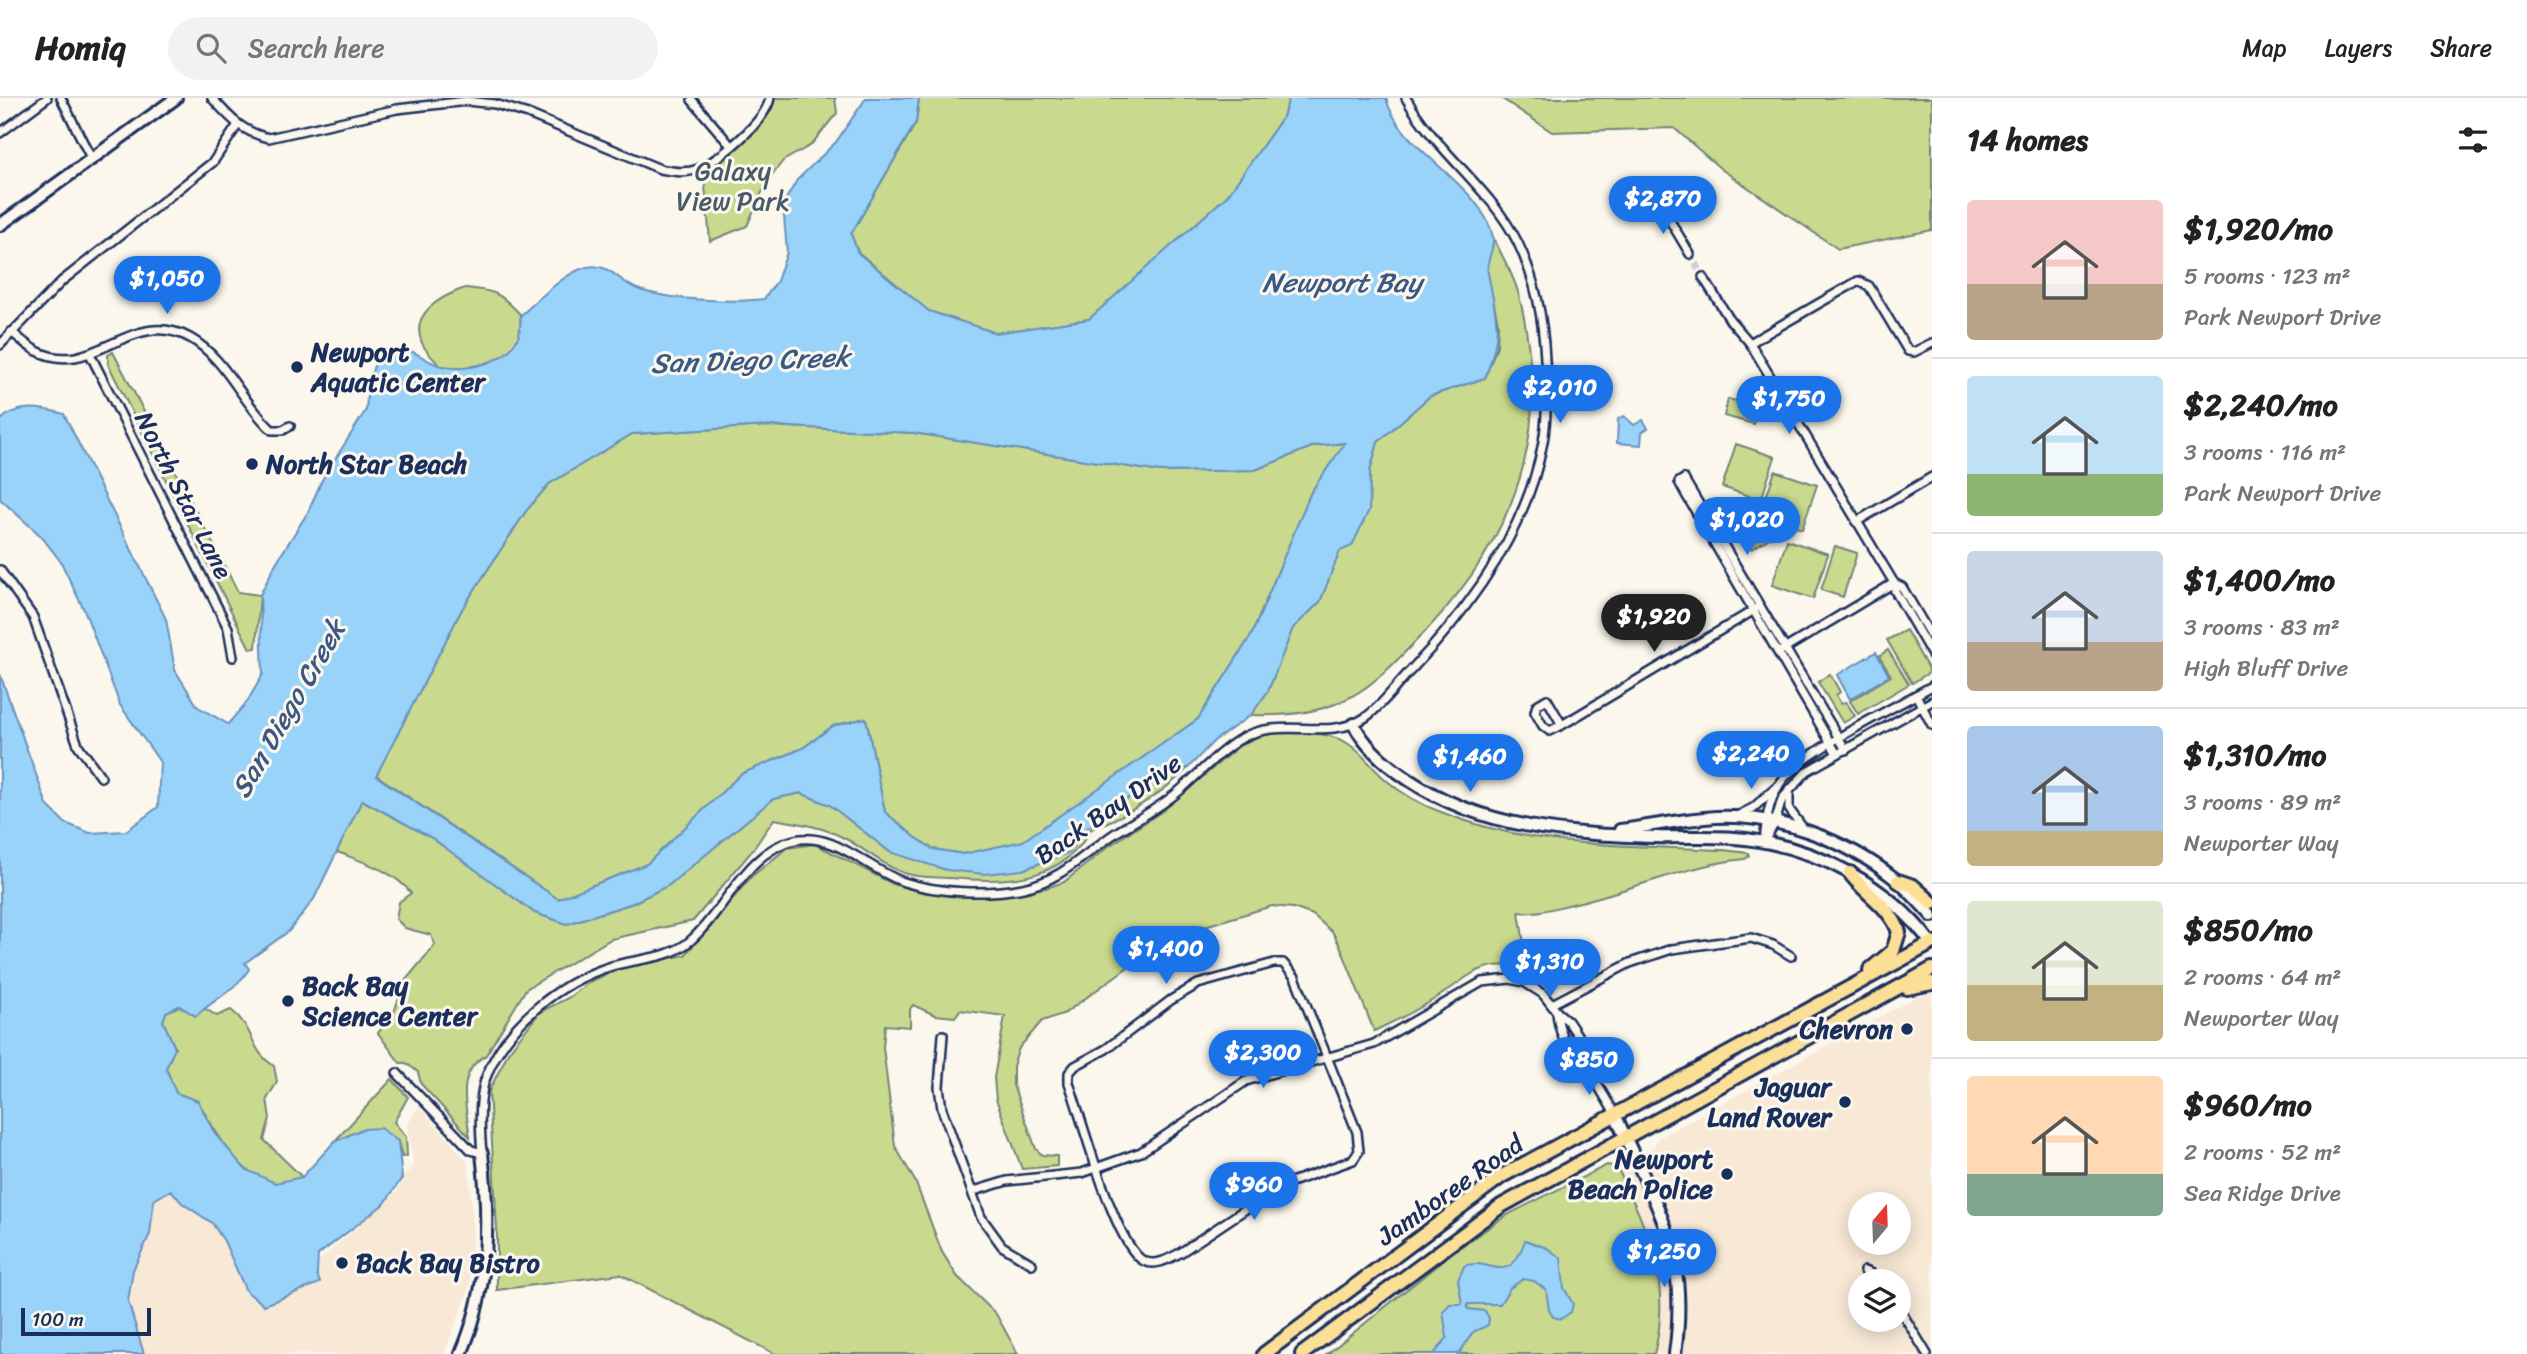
<!DOCTYPE html>
<html lang="en">
<head>
<meta charset="utf-8">
<style>
  :root { --surface:#fff; --page:#f2f2f2; --text:#222; --muted:#767676; --line:#e0e0e0; --accent:#1a73e8 }
  body { margin:0; font-family:Sriracha,sans-serif; background:var(--page); color:var(--text); height:100vh; display:flex; flex-direction:column; font-size:26px; white-space:nowrap }
  * { box-sizing:border-box; margin:0 }
  p { font-size:23px; color:var(--muted) }
  .icon { flex:none; width:38px; height:38px; fill:none; stroke:currentColor; stroke-width:2; stroke-linecap:round; stroke-linejoin:round }
  .map { position:relative; flex:1; overflow:hidden }
  .details { display:flex; flex-direction:column; background:var(--surface); width:595px }
  .details>* { flex:none }
  .needle { width:46px; rotate:19deg }
  .tools { position:absolute; left:1848px; top:1094px; display:grid; gap:14px }
  .tools a { display:grid; place-items:center; width:63px; height:63px; border-radius:50%; background:var(--surface); box-shadow:0 4px 18px #0003; font-size:35px }
  .scale { position:absolute; left:21px; bottom:18px; width:130px; box-sizing:border-box; padding-left:7px; border:4px solid #1b2f5e; border-top:0; font-size:19px; line-height:24px; white-space:nowrap; color:#1b2f5e; -webkit-text-stroke:5px #fbf7ec; paint-order:stroke }
  .price { position:absolute; translate:-50% -60px; padding:0 16px; border-radius:24px; background:var(--accent); color:#fff; font-size:23px; line-height:46px; filter:drop-shadow(0 2px 4px #0008) }
  .price::after { content:''; position:absolute; left:50%; top:42px; width:21px; height:16px; margin-left:-10px; background:inherit; clip-path:polygon(0 0,100% 0,50% 100%) }
  .price.current { background:#222; color:#fff }
  ul { padding:0; list-style:none }
  li { display:flex; align-items:center; gap:21px; height:175px; padding:0 35px }
  li+li { border-top:2px solid var(--line) }
  li span { display:grid; place-items:center; flex:none; width:196px; height:140px; border-radius:7px; color:#555 }
  li>.icon { margin-inline-start:auto }
  span .icon { width:84px; height:84px; fill:#fffc; stroke-width:1 }
  li b { font-size:30px }
  h2 { display:flex; justify-content:space-between; align-items:center; height:84px; padding:0 35px; font-size:30px }
  header { display:flex; align-items:center; gap:42px; box-sizing:border-box; height:98px; padding:0 35px; background:var(--surface); border-bottom:2px solid var(--line) }
  header strong { font-size:33px }
  nav { display:flex; gap:38px; margin-inline-start:auto; font-size:24px }
  .search { width:490px; height:63px; background:var(--page); display:flex; align-items:center; gap:18px; box-sizing:border-box; padding:0 24px; border-radius:38px; color:var(--muted); font-size:26px }
  main { display:flex; flex:1; min-height:0 }
  .map>svg:first-child { display:block }
</style>
</head>
<body>
<header>
<strong>Homiq</strong>
<div class="search"><svg class="icon" aria-label="search" viewBox="0 0 24 24"><circle cx="10" cy="10" r="6"/><path d="M15 15l6 6"/></svg>Search here</div>
<nav><a>Map</a><a>Layers</a><a>Share</a></nav>
</header>
<main>
<div class="map">
<svg width="1932" height="1256" viewBox="0 0 1932 1256">
  <rect width="100%" height="100%" fill="#fbf7ec"/>
  <filter id="ink" filterUnits="userSpaceOnUse"><feTurbulence type="fractalNoise" baseFrequency=".0143" numOctaves="2"/><feDisplacementMap in="SourceGraphic" scale="14" xChannelSelector="R" yChannelSelector="G"/><feConvolveMatrix kernelMatrix="1 2 1 2 8 2 1 2 1" color-interpolation-filters="sRGB"/></filter>
  <g filter="url(#ink)">
    <g fill="#f8e8d6" fill-rule="evenodd">
      <path d="M1932 895V1256H1654L1661 1210 1634 1104 1617 1069 1654 1049 1657 1041 1918 898ZM1860 1106H1899V1144H1860ZM1860 1183H1899V1222H1860Z"/>
      <path d="M419 1009 468 1064 473 1131 469 1192 444 1256H145L128 1203 133 1172 150 1136 154 1101 171 1092 182 1105 212 1125 224 1143 246 1195 265 1207 319 1184V1163L397 1094 402 1080 414 1068 407 1027Z"/>
    </g>
    <g fill="#c9da8f" stroke="#728476" stroke-width="2">
      <path d="M774 0H835L837 15 811 47 783 63 767 83 747 128 710 143 704 76 758 32Z"/>
      <path d="M919 0H1289L1283 19 1227 98 1090 221 996 235 928 213 858 154 851 136 916 25Z"/>
      <path d="M1501 0H1932V132L1838 151 1721 71 1674 30 1552 34Z"/>
      <path d="M1494 141C1502 158 1513 176 1518 194 1527 225 1533 277 1532 309 1528 404 1475 485 1410 549 1390 570 1367 593 1340 604 1313 616 1280 618 1251 617L1268 593 1293 530 1320 504 1340 452 1369 412 1370 373 1378 344 1430 298 1485 280 1497 248 1498 225 1486 168Z"/>
      <path d="M465 190C497 193 498 194 521 217 520 224 521 233 518 240 506 268 466 271 440 268 434 261 425 253 422 245 409 215 442 198 465 190Z"/>
      <path d="M113 254 238 494 260 497 256 550 250 551 108 266V257Z"/>
      <path d="M1728 301 1758 308 1754 326 1724 318Z"/>
      <path d="M768 328 914 335 1161 374 1255 372 1314 348 1346 345 1311 394 1252 536 1198 621 1023 744 963 756 933 751 915 739 885 714 866 620 833 628 803 650 741 676 647 766 558 801 376 677 462 511 526 413 549 386 632 336Z"/>
      <path d="M1736 346 1775 359 1761 402 1722 389Z"/>
      <path d="M1775 373 1817 387 1802 431 1760 417Z"/>
      <path d="M1747 402 1771 439 1752 451 1728 415Z"/>
      <path d="M1787 442 1828 456 1813 501 1772 487Z"/>
      <path d="M1835 448 1857 455 1843 499 1821 492Z"/>
      <path d="M1906 532 1930 574 1912 585 1887 542Z"/>
      <path d="M1888 552 1909 586 1858 616 1850 603 1891 578 1879 558Z"/>
      <path d="M1830 576 1840 594 1836 597 1841 606 1846 604 1855 618 1843 625 1818 584Z"/>
      <path d="M1291 633C1309 635 1331 635 1347 645 1362 654 1373 671 1386 682 1401 695 1422 707 1441 714 1533 751 1626 747 1723 752L1748 755 1749 758 1745 761C1685 767 1631 793 1572 806 1554 810 1538 816 1519 814L1528 871C1482 860 1473 876 1438 899 1417 912 1396 923 1374 933L1341 850 1333 835 1313 817 1293 810 1272 808 1205 828 1139 861 1065 915 1042 923 1019 950 1013 968V987L1036 1051 1042 1057 1057 1058V1068L1022 1071 996 1001 994 980 1005 918 960 912 955 919 935 917 913 907 910 911V929L885 927 883 949 895 1048 915 1083 942 1154 957 1178 996 1216 1018 1256H775L620 1176 497 1192V1132L489 993 509 953 540 914 568 900 591 883 624 869 685 857 751 779 787 750 815 746 895 787 926 793 997 796 1046 790 1064 784 1109 748 1164 712 1240 647 1268 634Z"/>
      <path d="M1189 669C1161 697 1128 717 1091 731 1063 785 1003 785 950 780 936 779 920 780 907 776 886 770 865 751 846 741 824 729 799 725 774 721L752 753 693 823 611 841 526 891 486 957C455 974 466 1009 470 1039L421 986 418 974 406 965H400L378 935 394 914 405 883 435 847 431 837 405 830 396 821 399 804 411 795C393 772 362 764 335 753L362 702 432 740 535 815 567 826 633 805 669 787 773 701 801 695 830 707 890 754 1022 772 1070 754 1081 736 1099 720 1149 686Z"/>
      <path d="M179 908 196 918 204 910 217 918 231 912C256 931 248 951 274 968L277 984 267 1001 270 1020 264 1042 302 1079C295 1081 283 1086 275 1085 242 1083 212 1029 198 1003L176 995 166 970 175 950 163 923 166 914Z"/>
      <path d="M392 981 408 999 394 1024 406 1039 407 1058 402 1059 398 1043 362 1031 334 1044Z"/>
      <path d="M1607 1067 1617 1069C1647 1131 1673 1185 1654 1256H1327L1452 1155 1507 1117Z"/>
    </g>
    <g fill="#9ad3fa" stroke="#6791bc" stroke-width="2" fill-rule="evenodd">
      <path d="M866 0H919L916 24 851 136 858 155 929 213 996 235 1089 221 1227 98 1283 19 1289 0H1386C1399 53 1481 84 1493 139 1495 151 1485 163 1488 175 1497 223 1503 234 1485 280L1430 298 1378 344 1370 373 1369 412 1352 448 1340 453 1320 504 1293 530 1268 593 1251 617 1214 643 1189 669 1149 686 1099 720 1081 736 1070 754 1022 772 985 776 946 772 890 754 830 707 801 695 773 701 669 787 633 805 567 826 535 815 432 740 362 702 314 801 289 833 245 865 249 871C236 892 214 901 196 918L179 908 166 914 163 923 175 950 166 970 176 995 198 1003 215 1036 245 1071 275 1085 302 1079 334 1044 362 1031 380 1030 398 1043 402 1080 385 1105 318 1157 317 1176 320 1185 264 1207 246 1193 224 1143 212 1125 182 1105 171 1092 154 1102 150 1136 133 1172 128 1203 144 1256H0V576L47 707 65 725 90 735 126 733 158 709 160 664 120 607 85 514 61 464 41 438 0 401V323C17 305 42 310 64 316L166 521 175 572 198 609 228 626 247 604 263 576 260 497 276 465 308 414 322 382 366 312 368 286 377 259C413 239 414 261 442 268 466 274 508 265 518 239 521 233 520 224 521 217 539 202 563 175 587 169 610 164 620 186 640 192 671 202 733 205 764 201L777 183 787 154 783 106 797 82 836 44ZM768 328 914 335 1161 374 1255 372 1314 348 1345 345 1311 394 1252 536 1198 621 1023 743 963 756 933 751 915 739 885 714 866 620 833 628 803 650 741 676 647 766 558 801 376 678 462 511 526 413 549 386 632 336Z"/>
      <path d="M1624 318 1634 327 1643 322 1648 330 1642 334 1641 347 1617 345 1618 321Z"/>
      <path d="M1876 554 1889 578 1850 601 1837 577Z"/>
      <path d="M1525 1142 1547 1150 1561 1160 1564 1190 1573 1206 1571 1214 1561 1221 1553 1219 1549 1212 1546 1192 1534 1183 1523 1181 1510 1190 1500 1206H1467L1468 1211 1485 1213 1489 1220 1488 1227 1473 1234 1459 1256H1434L1447 1240 1443 1213 1450 1206H1462L1458 1182 1464 1168C1490 1158 1509 1192 1525 1142Z"/>
    </g>
    <g fill="none" stroke-linecap="round" stroke-linejoin="round">
      <path stroke="#cecfd0" stroke-width="7" stroke-dasharray="7 3.5" stroke-linecap="butt" d="M1690 156 1703 179"/>
      <g stroke="#1b2f5e" stroke-width="12">
        <g id="street">
          <path d="M61 0 92 62"/>
          <path d="M212 0C230 20 242 34 269 40L397 11 467 3 495 6 528 16 660 71C672 73 685 76 698 71 719 62 766 23 770 0"/>
          <path d="M692 2 731 48"/>
          <path d="M0 35 47 0"/>
          <path d="M1660 106 1690 156"/>
          <path d="M1703 179 1730 222 1750 245 1894 485 1895 493 1932 557"/>
          <path d="M11 234C20 240 28 249 37 253 94 282 130 208 190 240 226 260 242 305 272 332H283L290 328"/>
          <path d="M1750 245 1858 183 1869 188 1908 253 1914 254 1932 245"/>
          <path d="M0 247 62 183 213 64 237 28"/>
          <path d="M90 256 228 530 233 559"/>
          <path d="M1684 381 1679 384 1685 395 1837 656"/>
          <path d="M1684 381 1846 652"/>
          <path d="M1856 424 1932 379"/>
          <path d="M0 472 33 519 78 647 101 679"/>
          <path d="M1894 485 1902 489 1932 540"/>
          <path d="M1781 553 1894 485"/>
          <path d="M1916 597 1932 627"/>
          <path d="M1562 627 1547 601 1537 607 1535 614 1543 628 1550 633 1562 627 1746 517 1760 508"/>
          <path d="M1789 691V711L1803 730"/>
          <path d="M1737 718 1753 710 1778 688"/>
          <path d="M1766 740 1775 725 1782 701 1807 673 1932 603"/>
          <path d="M1764 744C1766 724 1768 704 1779 687 1797 656 1896 609 1932 588"/>
          <path d="M1274 865H1283L1295 879 1357 1034 1359 1053 1353 1062 1280 1088 1180 1155C1170 1160 1156 1169 1144 1163 1115 1149 1082 1020 1069 985V975L1075 968 1106 951 1171 902 1198 886Z"/>
          <path d="M1552 906 1630 865 1672 851 1751 840 1773 847 1791 858"/>
          <path d="M1557 914 1568 923 1591 958 1587 969 1577 966C1567 950 1558 933 1557 914Z"/>
          <path d="M943 937 939 989 942 1011 981 1119 1002 1148 1032 1166"/>
          <path d="M1587 969 1615 1016"/>
          <path d="M397 975 471 1052 482 1055C480 1033 478 1003 485 982 504 928 559 884 612 868 638 860 668 862 690 843 726 812 745 754 794 742 835 733 868 772 904 784 938 795 988 797 1023 790 1062 782 1085 755 1117 734 1138 721 1159 710 1178 694 1199 676 1218 654 1242 640 1281 618 1330 644 1366 619 1384 606 1396 587 1411 572 1470 510 1528 430 1543 344 1548 316 1547 289 1545 261 1543 219 1536 183 1518 145 1491 90 1436 54 1406 0"/>
          <path d="M974 1093 1007 1083 1082 1075 1141 1054 1246 983 1374 946 1482 884 1510 881 1524 884 1543 896 1557 914"/>
          <path d="M1864 1173 1870 1175 1877 1183"/>
          <path d="M1899 1210 1927 1256"/>
        </g>
      </g>
      <g stroke="#1b2f5e" stroke-width="16">
        <g id="secondary">
          <path d="M0 127 176 0"/>
          <path d="M1354 626C1365 650 1388 668 1409 682 1483 731 1570 736 1655 739 1685 740 1716 737 1746 741 1818 750 1888 787 1931 845"/>
          <path d="M1620 732C1652 728 1684 721 1716 719 1777 716 1846 742 1894 780 1908 791 1920 805 1932 818"/>
          <path d="M1615 1016C1655 1109 1690 1148 1675 1256"/>
          <path d="M461 1256C489 1191 490 1124 482 1055"/>
        </g>
      </g>
      <g stroke="#1b2f5e" stroke-width="18">
        <g id="primary">
          <path d="M1850 775C1866 797 1890 808 1899 834L1893 853 1870 872"/>
          <path d="M1898 783 1913 788 1932 805"/>
          <path d="M1907 890 1932 885"/>
          <path d="M1264 1256 1502 1078 1932 845"/>
          <path d="M1302 1256 1501 1108 1932 871"/>
        </g>
      </g>
      <use href="#street" stroke="#fbf7ec" stroke-width="7"/>
      <use href="#secondary" stroke="#fbf7ec" stroke-width="10"/>
      <use href="#primary" stroke="#fbdf96" stroke-width="12"/>
    </g>
  </g>
  <g fill="#1b2f5e" stroke="#fbf7ec" stroke-width="2.5">
    <circle cx="297" cy="269" r="7"/>
    <circle cx="252" cy="366" r="7"/>
    <circle cx="288" cy="903" r="7"/>
    <circle cx="1907" cy="931" r="7"/>
    <circle cx="1845" cy="1004" r="7"/>
    <circle cx="1727" cy="1076" r="7"/>
    <circle cx="342" cy="1165" r="7"/>
  </g>
  <g text-anchor="middle" dominant-baseline="central" stroke-width="6" stroke-linejoin="round" paint-order="stroke">
    <g font-size="26" fill="#465a6a" stroke="#fbf7ec">
      <text x="733" y="73">Galaxy<tspan x="733" dy="30">View Park</tspan></text>
    </g>
    <g font-size="26" font-weight="bold" fill="#1b2f5e" stroke="#fbf7ec" text-anchor="start">
      <text x="311" y="254">Newport<tspan x="311" dy="30">Aquatic Center</tspan></text>
      <text x="266" y="366">North Star Beach</text>
      <text x="302" y="888">Back Bay<tspan x="302" dy="30">Science Center</tspan></text>
      <text x="1893" y="931" text-anchor="end">Chevron</text>
      <text x="1831" y="989" text-anchor="end">Jaguar<tspan x="1831" dy="30">Land Rover</tspan></text>
      <text x="1713" y="1061" text-anchor="end">Newport<tspan x="1713" dy="30">Beach Police</tspan></text>
      <text x="356" y="1165">Back Bay Bistro</text>
    </g>
    <g font-size="26" fill="#1b2f5e" stroke="#fbf7ec">
      <text transform="translate(184 397) rotate(63)">North Star Lane</text>
      <text transform="translate(1108 711) rotate(-35)">Back Bay Drive</text>
      <text transform="translate(1450 1092) rotate(-35)">Jamboree Road</text>
    </g>
    <g font-size="28" font-style="italic" fill="#3b5885" stroke="#fbf7ec">
      <text x="1342" y="184">Newport Bay</text>
      <text transform="translate(750 262) rotate(-2)">San Diego Creek</text>
      <text transform="translate(288 611) rotate(-60)">San Diego Creek</text>
    </g>
  </g>
</svg>
<div class="tools">
<a><svg class="needle" viewBox="-14 -14 28 28"><path d="M0-13l5 13h-10z" fill="#e53935"/><path d="M0 13l5-13h-10z" fill="#767676"/></svg></a>
<a><svg class="icon" aria-label="layers" viewBox="0 0 24 24"><path d="M12 4l9 5-9 5-9-5zM3 14l9 5 9-5"/></svg></a>
</div>
<div class="scale">100 m</div>
<b class="price" style="left:1663px;top:138px">$2,870</b>
<b class="price" style="left:167px;top:218px">$1,050</b>
<b class="price" style="left:1560px;top:327px">$2,010</b>
<b class="price" style="left:1789px;top:338px">$1,750</b>
<b class="price" style="left:1747px;top:459px">$1,020</b>
<b class="price current" style="left:1654px;top:556px">$1,920</b>
<b class="price" style="left:1751px;top:693px">$2,240</b>
<b class="price" style="left:1470px;top:696px">$1,460</b>
<b class="price" style="left:1166px;top:888px">$1,400</b>
<b class="price" style="left:1550px;top:901px">$1,310</b>
<b class="price" style="left:1263px;top:992px">$2,300</b>
<b class="price" style="left:1589px;top:999px">$850</b>
<b class="price" style="left:1254px;top:1124px">$960</b>
<b class="price" style="left:1664px;top:1191px">$1,250</b>
</div>
<section class="details">
<h2>14 homes<svg class="icon" aria-label="filters" viewBox="0 0 24 24"><path d="M4 7h16M4 17h16"/><circle cx="9" cy="7" r="2"/><circle cx="15" cy="17" r="2"/></svg></h2>
<ul>
<li><span style="background:linear-gradient(#f6c9c9 60%,#b9a48a 0)"><svg class="icon" aria-label="home" viewBox="0 0 24 24"><path d="M3 11l9-7 9 7M6 9v11h12V9"/></svg></span><div><b>$1,920/mo</b><p>5 rooms · 123 m²</p><p>Park Newport Drive</p></div></li>
<li><span style="background:linear-gradient(#bfe0f5 70%,#8fb573 0)"><svg class="icon" aria-label="home" viewBox="0 0 24 24"><path d="M3 11l9-7 9 7M6 9v11h12V9"/></svg></span><div><b>$2,240/mo</b><p>3 rooms · 116 m²</p><p>Park Newport Drive</p></div></li>
<li><span style="background:linear-gradient(#c9d6e8 65%,#b9a48a 0)"><svg class="icon" aria-label="home" viewBox="0 0 24 24"><path d="M3 11l9-7 9 7M6 9v11h12V9"/></svg></span><div><b>$1,400/mo</b><p>3 rooms · 83 m²</p><p>High Bluff Drive</p></div></li>
<li><span style="background:linear-gradient(#a9c7e8 75%,#c2b280 0)"><svg class="icon" aria-label="home" viewBox="0 0 24 24"><path d="M3 11l9-7 9 7M6 9v11h12V9"/></svg></span><div><b>$1,310/mo</b><p>3 rooms · 89 m²</p><p>Newporter Way</p></div></li>
<li><span style="background:linear-gradient(#dfe7d0 60%,#c2b280 0)"><svg class="icon" aria-label="home" viewBox="0 0 24 24"><path d="M3 11l9-7 9 7M6 9v11h12V9"/></svg></span><div><b>$850/mo</b><p>2 rooms · 64 m²</p><p>Newporter Way</p></div></li>
<li><span style="background:linear-gradient(#ffd9b3 70%,#7fa58c 0)"><svg class="icon" aria-label="home" viewBox="0 0 24 24"><path d="M3 11l9-7 9 7M6 9v11h12V9"/></svg></span><div><b>$960/mo</b><p>2 rooms · 52 m²</p><p>Sea Ridge Drive</p></div></li>
</ul>
</section>
</main>
</body>
</html>
